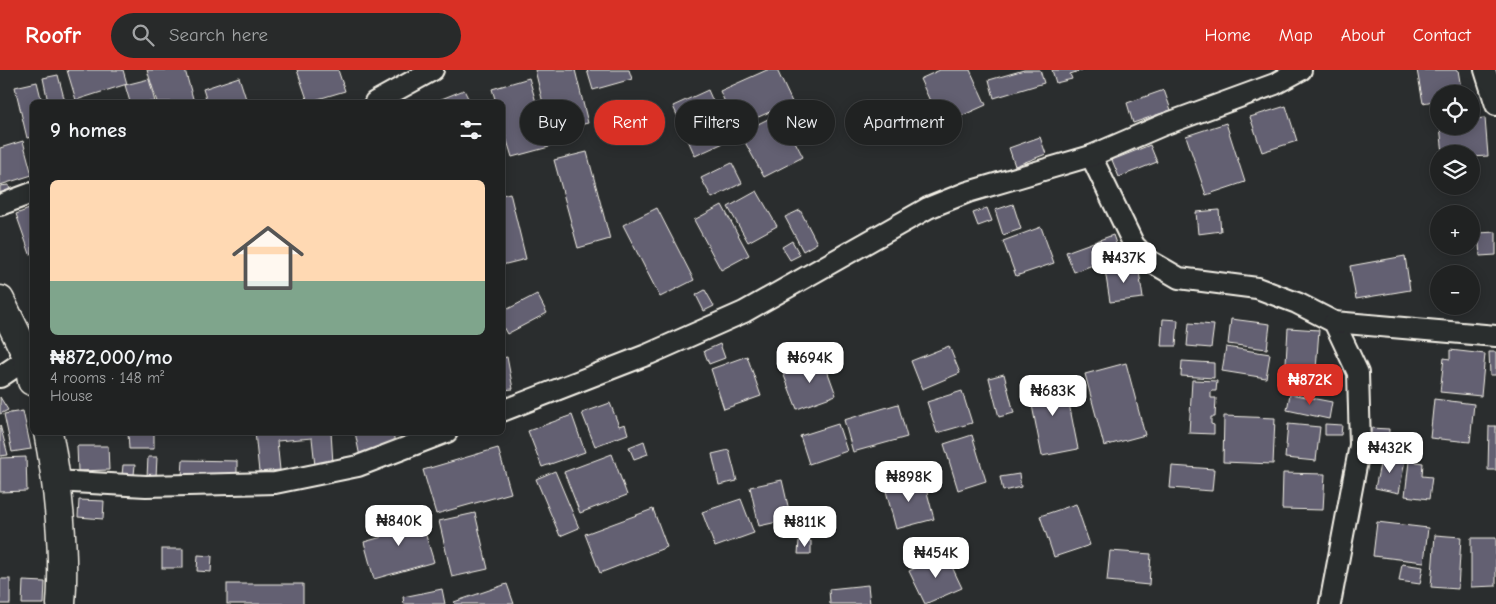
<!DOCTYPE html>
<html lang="en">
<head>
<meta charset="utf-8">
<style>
  :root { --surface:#202222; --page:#282a2a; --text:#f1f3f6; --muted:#a2a4a5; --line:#3d3f40; --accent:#d93025 }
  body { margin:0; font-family:"Comic Neue",sans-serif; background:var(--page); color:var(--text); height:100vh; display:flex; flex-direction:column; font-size:19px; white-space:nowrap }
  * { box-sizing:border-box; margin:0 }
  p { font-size:16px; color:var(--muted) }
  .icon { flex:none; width:28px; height:28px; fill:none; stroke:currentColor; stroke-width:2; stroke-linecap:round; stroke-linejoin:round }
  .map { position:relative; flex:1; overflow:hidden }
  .side { position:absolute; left:30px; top:30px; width:475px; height:335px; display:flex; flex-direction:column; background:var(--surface); border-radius:8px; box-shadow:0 2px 12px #0003,0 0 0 1px var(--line) }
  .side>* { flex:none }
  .hud { position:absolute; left:520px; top:30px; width:475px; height:45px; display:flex; gap:10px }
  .fabs { position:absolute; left:1430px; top:15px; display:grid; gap:10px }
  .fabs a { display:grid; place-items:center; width:50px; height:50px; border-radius:50%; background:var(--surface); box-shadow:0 2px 12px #0003,0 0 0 1px var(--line); font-size:25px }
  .price { position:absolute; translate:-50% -42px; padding:0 11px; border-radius:10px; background:#fff; color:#222; font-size:16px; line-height:32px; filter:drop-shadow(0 1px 2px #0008) }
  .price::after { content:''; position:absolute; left:50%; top:30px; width:15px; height:11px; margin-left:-8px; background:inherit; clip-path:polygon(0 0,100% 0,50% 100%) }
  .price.selected { background:var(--accent); color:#fff }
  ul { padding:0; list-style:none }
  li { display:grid; align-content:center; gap:10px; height:265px; padding:0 20px }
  li span { display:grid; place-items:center; height:155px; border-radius:8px; color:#555 }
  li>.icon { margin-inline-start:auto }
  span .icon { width:90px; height:90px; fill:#fffc; stroke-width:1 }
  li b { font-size:21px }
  h2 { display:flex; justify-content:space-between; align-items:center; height:60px; padding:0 20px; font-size:21px }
  .chip { padding:0 18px; border-radius:22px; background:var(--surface); box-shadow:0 2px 12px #0003,0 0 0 1px var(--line); font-size:18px; line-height:45px }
  .chip.selected { background:var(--accent); color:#fff }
  header { display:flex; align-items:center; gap:30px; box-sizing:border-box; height:70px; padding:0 25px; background:var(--accent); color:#fff }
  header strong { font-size:24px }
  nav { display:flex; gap:28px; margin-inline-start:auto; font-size:18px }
  .search { width:350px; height:45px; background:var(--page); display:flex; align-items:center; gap:12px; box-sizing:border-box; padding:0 18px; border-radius:28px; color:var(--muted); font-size:19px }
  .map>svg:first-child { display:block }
</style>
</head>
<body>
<header>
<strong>Roofr</strong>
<div class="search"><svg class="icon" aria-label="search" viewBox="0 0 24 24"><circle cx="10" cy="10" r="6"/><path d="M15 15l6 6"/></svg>Search here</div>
<nav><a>Home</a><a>Map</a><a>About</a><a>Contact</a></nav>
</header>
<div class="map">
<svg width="1496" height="534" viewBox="0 0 1496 534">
  <rect width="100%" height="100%" fill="#2a2d2e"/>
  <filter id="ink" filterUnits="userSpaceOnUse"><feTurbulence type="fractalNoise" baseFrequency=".02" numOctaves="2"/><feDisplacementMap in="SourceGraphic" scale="10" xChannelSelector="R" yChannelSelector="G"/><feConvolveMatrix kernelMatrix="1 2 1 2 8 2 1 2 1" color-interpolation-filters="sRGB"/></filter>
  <g filter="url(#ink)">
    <g fill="#636072" stroke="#f4f1e8">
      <path d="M67 0H123L127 14 76 30Z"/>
      <path d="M147 0H185L194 32H157Z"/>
      <path d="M297 0H338L345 21 308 32Z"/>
      <path d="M535 0H575L588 53 550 62Z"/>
      <path d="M587 0H629L632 9 593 20Z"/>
      <path d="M767 0H777L792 32 736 57 720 21Z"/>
      <path d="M940 0H970L986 35 941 55 920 9Z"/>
      <path d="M1024 0H1040L1044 13 994 28 989 10Z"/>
      <path d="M1052 0H1082L1070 4 1072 9 1056 13Z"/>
      <path d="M1417 0H1458L1462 24H1439V30L1423 33Z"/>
      <path d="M58 5 65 32H48L43 8Z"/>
      <path d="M239 7 247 32H207L203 19Z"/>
      <path d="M529 8 549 77 512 87 502 54V32H496L492 19Z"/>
      <path d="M149 9 155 32H130L125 15Z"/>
      <path d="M37 12 42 32H32V67L27 68 15 17Z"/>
      <path d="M464 20 470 32H434Z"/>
      <path d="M708 20 730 70 695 86 673 36Z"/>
      <path d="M1164 20 1171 40 1133 53 1127 33Z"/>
      <path d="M1286 36 1297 71 1262 82 1250 47Z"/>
      <path d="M780 43 803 87 764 107 740 63Z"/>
      <path d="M1485 48 1488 86 1471 87V84H1443L1440 56H1471V49Z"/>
      <path d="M1226 53 1245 112 1206 125 1186 66Z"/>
      <path d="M1040 67 1046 84 1015 96 1009 78Z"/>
      <path d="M23 71 32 105 0 115V78Z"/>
      <path d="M1150 75 1157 92 1119 107 1112 90Z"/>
      <path d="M587 82 610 169 578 178 554 90Z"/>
      <path d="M732 93 742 113 712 128 701 108Z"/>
      <path d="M9 115 10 125 0 126V116Z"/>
      <path d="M757 121 777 156 748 172 728 137Z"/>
      <path d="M510 123 526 189 502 195V125Z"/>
      <path d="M1013 134 1021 159 1003 165 995 140Z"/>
      <path d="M722 135 749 185 721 200 694 150Z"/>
      <path d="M32 138V183L30 184 16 144Z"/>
      <path d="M657 138 694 210 660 227 623 155Z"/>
      <path d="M987 138 992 151 978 156 973 143Z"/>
      <path d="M800 140 817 173 803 181 785 147Z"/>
      <path d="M1219 140 1221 161 1198 164 1196 142Z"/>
      <path d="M1041 157 1054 193 1016 206 1003 171Z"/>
      <path d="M1496 162V185L1480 186 1478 163Z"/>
      <path d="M1113 165 1120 185 1074 202 1066 182Z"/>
      <path d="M792 171 800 185 790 190 782 177Z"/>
      <path d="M1405 186 1410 220 1356 229 1350 196Z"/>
      <path d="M1138 195 1143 228 1110 232 1105 200Z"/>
      <path d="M705 220 714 236 704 241 696 225Z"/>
      <path d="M537 224 547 243 507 264 502 255V242Z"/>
      <path d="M1163 249 1178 250 1176 276H1161Z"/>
      <path d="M1231 249 1270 254 1267 279 1228 274Z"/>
      <path d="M1189 253 1214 255 1211 278 1187 276Z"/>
      <path d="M1288 258 1319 260 1315 313 1285 310Z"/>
      <path d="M720 274 725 288 709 294 704 281Z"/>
      <path d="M949 276 960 303 922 319 911 291Z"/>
      <path d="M1226 277 1270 284 1266 308 1222 301Z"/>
      <path d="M1450 280 1485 284 1481 326 1440 322 1444 288 1450 289Z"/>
      <path d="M1489 282H1496V305H1490Z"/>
      <path d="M747 286 761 326 724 339 711 299Z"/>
      <path d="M507 287 513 319 502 320V288Z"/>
      <path d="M823 289 836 325 797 339 783 303Z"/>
      <path d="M1182 291 1214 293V308L1181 306Z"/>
      <path d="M1126 293 1145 365 1104 376 1085 304Z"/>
      <path d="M1004 304 1014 343 999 347 989 308Z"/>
      <path d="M1064 308 1078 379 1042 386 1028 315Z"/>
      <path d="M1192 310 1217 311 1216 321H1211V328H1216L1215 347H1211V354L1214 355V364L1189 363Z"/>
      <path d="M962 321 972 353 937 363 927 332Z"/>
      <path d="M1290 324 1332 332 1329 349 1287 340Z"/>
      <path d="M0 327 8 340 0 344Z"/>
      <path d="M1434 329 1474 334 1470 372 1430 368Z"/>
      <path d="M610 333 619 356 625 354 628 364 595 376 582 343Z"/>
      <path d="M898 334 907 367 853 382 844 350Z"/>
      <path d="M23 341 31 379 12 382 4 344Z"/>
      <path d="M572 345 585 382 542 397 528 361Z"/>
      <path d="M1224 346 1275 348 1273 394 1223 392Z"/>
      <path d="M838 354 847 381 809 394 800 366Z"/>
      <path d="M1288 354 1320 357 1316 391 1285 388Z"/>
      <path d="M1325 354 1342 355 1341 365H1325Z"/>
      <path d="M0 355 8 385 0 386Z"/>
      <path d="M1489 356H1496V400H1488Z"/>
      <path d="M1370 358 1389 359 1388 383 1369 382Z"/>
      <path d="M128 362H154V379H129Z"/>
      <path d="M255 362H331L333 394 315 396 312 368 277 371 280 400 259 402Z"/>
      <path d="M355 362H393L396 380 360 387Z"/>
      <path d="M972 365 986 411 958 420 944 374Z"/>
      <path d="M644 371 648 384 634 389 629 377Z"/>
      <path d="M77 376H108L109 400 78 401Z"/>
      <path d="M498 378 511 423 436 444 423 400Z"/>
      <path d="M729 380 737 411 719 415 712 384Z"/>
      <path d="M612 384 627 425 580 443 564 402Z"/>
      <path d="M1382 385 1405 390 1399 423 1375 418Z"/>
      <path d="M26 387 27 421 0 422V388Z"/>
      <path d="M148 387H157L156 407H147Z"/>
      <path d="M183 390 237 391V407L182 406Z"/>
      <path d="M1409 391 1423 393 1422 406 1432 407 1429 429 1405 426Z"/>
      <path d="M123 395H135L134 405H122Z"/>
      <path d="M1172 396 1214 399 1212 421 1170 418Z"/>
      <path d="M555 401 579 458 560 466 536 409Z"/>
      <path d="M1283 403 1325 404 1323 440 1282 439Z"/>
      <path d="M1019 404 1021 417 1003 421 1000 407Z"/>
      <path d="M923 407 934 449 896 459 885 417Z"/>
      <path d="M782 410 791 449 759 456 750 417Z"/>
      <path d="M741 429 754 463 715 477 702 442Z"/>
      <path d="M79 430 104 431 103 449 78 447Z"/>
      <path d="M1076 434 1090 475 1054 487 1040 446Z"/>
      <path d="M653 439 667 477 600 503 585 464Z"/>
      <path d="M475 443 488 499 452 507 439 451Z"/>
      <path d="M401 446 402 451 420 446 434 492 374 509 364 472 382 467 378 452Z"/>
      <path d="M1377 452 1428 458 1424 492 1373 486Z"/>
      <path d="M1435 465 1461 467 1458 519 1431 517Z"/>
      <path d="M1471 468H1496V516L1471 517Z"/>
      <path d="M799 471H811V484H798Z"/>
      <rect x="162" y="479" width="21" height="19"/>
      <path d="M1110 481 1151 484 1149 515 1107 511Z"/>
      <path d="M946 484 962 518 925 534 909 501Z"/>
      <path d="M198 485 212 486 211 502 197 501Z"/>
      <path d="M1402 494 1423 497 1420 514 1399 511Z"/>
      <rect x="0" y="509" width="10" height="25"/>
      <path d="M23 511 45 512 44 534H22Z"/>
      <rect x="227" y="514" width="76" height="20"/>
      <path d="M507 514 514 534H455L454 532Z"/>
      <path d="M868 515 870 534H830L829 519Z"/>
      <path d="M442 519 445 534H404L403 527Z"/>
    </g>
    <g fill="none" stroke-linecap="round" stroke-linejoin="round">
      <g stroke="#f4f1e8" stroke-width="24">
        <g id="street">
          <path d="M1485 0 1496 35"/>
          <path d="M375 32 433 0"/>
          <path d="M1091 86 1134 175 1148 190 1179 208 1257 218 1297 233 1334 252 1358 303 1360 375 1330 534"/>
          <path d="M0 135 32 123"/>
          <path d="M1334 252 1496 266"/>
          <path d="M0 307 28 288"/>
          <path d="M502 341 649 284 744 242 928 138 968 122 1091 86 1163 55 1275 14 1301 0"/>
          <path d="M54 411 146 416 275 413 358 396 447 362"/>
        </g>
      </g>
      <g stroke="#f4f1e8" stroke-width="31">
        <g id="secondary">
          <path d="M0 230 28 288 32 311"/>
          <path d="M48 362C58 412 65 484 61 534"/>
        </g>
      </g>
      <use href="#street" stroke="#2a2d2e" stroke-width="20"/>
      <use href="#secondary" stroke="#2a2d2e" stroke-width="28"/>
    </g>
  </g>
</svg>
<div class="fabs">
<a><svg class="icon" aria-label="locate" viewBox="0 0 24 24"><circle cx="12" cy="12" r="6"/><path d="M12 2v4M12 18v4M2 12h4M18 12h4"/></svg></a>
<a><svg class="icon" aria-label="layers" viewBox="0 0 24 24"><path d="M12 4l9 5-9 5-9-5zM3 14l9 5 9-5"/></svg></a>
<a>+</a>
<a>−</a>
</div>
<b class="price" style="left:1124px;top:214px">₦437K</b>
<b class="price" style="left:810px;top:314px">₦694K</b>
<b class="price selected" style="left:1310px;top:336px">₦872K</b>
<b class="price" style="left:1053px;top:347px">₦683K</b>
<b class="price" style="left:1390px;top:404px">₦432K</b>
<b class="price" style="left:909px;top:433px">₦898K</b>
<b class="price" style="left:399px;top:477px">₦840K</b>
<b class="price" style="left:805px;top:478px">₦811K</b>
<b class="price" style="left:936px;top:509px">₦454K</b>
<div class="hud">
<a class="chip">Buy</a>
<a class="chip selected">Rent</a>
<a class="chip">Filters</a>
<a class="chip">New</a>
<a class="chip">Apartment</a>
</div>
<section class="side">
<h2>9 homes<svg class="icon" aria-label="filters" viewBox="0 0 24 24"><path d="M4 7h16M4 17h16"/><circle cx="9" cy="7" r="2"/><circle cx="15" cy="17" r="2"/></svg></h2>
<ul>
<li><span style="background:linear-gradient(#ffd9b3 65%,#7fa58c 0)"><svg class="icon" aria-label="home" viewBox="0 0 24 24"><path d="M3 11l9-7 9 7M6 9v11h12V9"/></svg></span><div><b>₦872,000/mo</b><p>4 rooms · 148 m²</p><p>House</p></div></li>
</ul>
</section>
</div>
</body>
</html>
